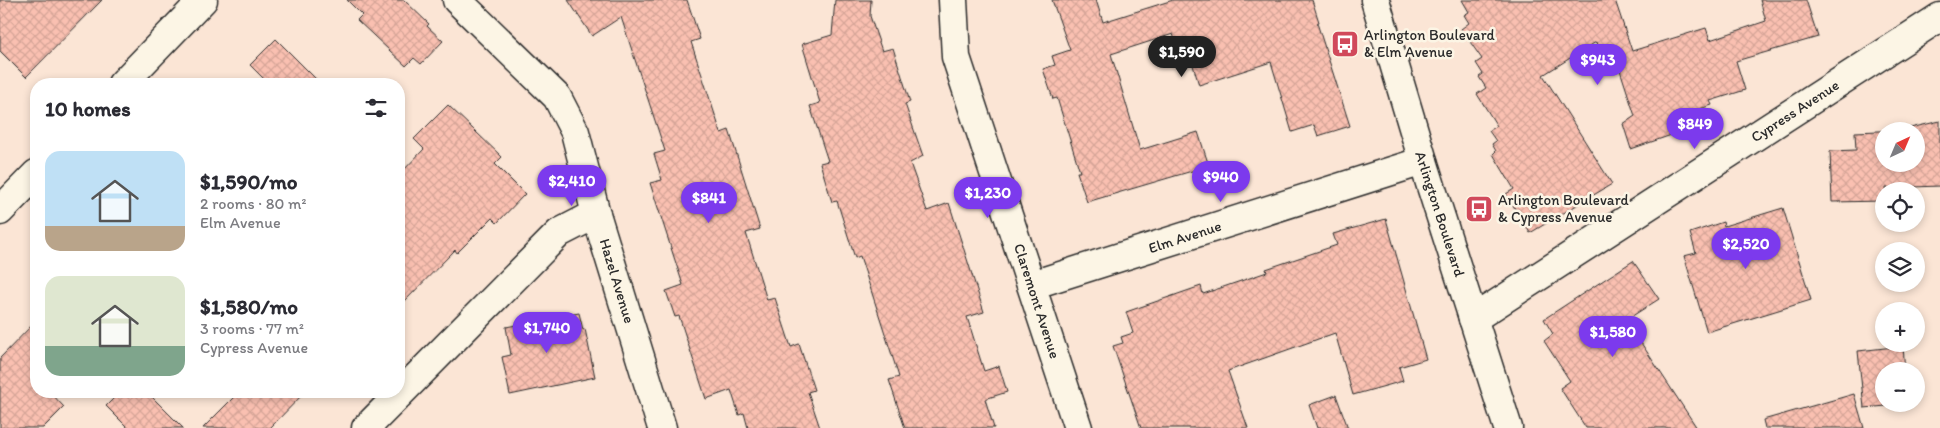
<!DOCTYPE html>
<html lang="en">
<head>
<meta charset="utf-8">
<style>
  :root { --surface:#fff; --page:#f2f2f3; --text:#2b2b33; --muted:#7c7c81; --accent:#7c3aed }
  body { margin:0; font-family:Itim,sans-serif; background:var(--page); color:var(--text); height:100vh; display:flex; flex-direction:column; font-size:19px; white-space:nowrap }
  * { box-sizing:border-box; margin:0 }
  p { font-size:16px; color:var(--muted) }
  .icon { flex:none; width:28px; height:28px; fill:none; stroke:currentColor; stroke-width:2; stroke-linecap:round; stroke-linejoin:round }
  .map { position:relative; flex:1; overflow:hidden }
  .drawer { position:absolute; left:30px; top:78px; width:375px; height:320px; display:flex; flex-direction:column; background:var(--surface); border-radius:20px; box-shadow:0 2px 8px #0003 }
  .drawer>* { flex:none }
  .needle { width:32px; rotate:44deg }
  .fabs { position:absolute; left:1875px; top:122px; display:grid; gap:10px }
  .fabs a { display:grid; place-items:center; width:50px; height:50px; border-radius:50%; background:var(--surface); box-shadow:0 2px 8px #0003; font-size:25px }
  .price { position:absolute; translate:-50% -42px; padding:0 11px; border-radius:18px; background:var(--accent); color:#fff; font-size:16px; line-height:32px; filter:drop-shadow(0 1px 2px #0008) }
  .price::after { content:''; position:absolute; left:50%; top:30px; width:15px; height:11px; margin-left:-8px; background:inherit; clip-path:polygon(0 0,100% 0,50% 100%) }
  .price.active { background:#222; color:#fff }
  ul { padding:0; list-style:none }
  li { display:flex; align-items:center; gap:15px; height:125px; padding:0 15px }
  li span { display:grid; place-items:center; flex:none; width:140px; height:100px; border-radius:15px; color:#555 }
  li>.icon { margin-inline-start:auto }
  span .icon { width:60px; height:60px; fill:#fffc; stroke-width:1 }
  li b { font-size:21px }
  h2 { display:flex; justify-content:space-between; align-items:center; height:60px; padding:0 15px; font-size:21px }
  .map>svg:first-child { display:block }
</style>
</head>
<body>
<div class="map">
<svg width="1940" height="428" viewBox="0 0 1940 428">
  <defs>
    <pattern id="building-cross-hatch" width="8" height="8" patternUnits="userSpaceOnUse" patternTransform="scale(1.25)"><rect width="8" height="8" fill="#fac0b1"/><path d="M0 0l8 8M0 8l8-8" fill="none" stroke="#d6a598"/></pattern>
  </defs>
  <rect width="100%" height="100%" fill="#fbe5d5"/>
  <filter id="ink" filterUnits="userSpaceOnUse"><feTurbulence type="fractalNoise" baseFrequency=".02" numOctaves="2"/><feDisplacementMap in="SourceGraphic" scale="10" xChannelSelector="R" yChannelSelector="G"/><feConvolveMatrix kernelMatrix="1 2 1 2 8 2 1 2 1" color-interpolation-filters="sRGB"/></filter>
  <g filter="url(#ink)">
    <g fill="url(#building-cross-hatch)" stroke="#2b2b2b" fill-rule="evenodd">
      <path d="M0 0H102L26 77 0 51Z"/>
      <path d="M347 0H404L429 24 427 26 443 41 421 64 414 58 406 66 357 20 362 15Z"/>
      <path d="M568 0H687L700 39 691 42 721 133 729 130 760 229 746 233 767 300 775 298 791 347 799 344 814 390 808 392 820 428H748L744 413 739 415 731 390 706 399 679 316 675 317 666 291 683 285 650 183 662 180 654 154 665 151 621 17 592 36Z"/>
      <path d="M835 0H871L870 16 882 51 893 48 910 102 905 104 923 156 910 163 927 211 949 203 984 312 967 317 984 371 999 366 1007 392 985 399 994 428H905L889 380 899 377 860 256 855 258 837 201 832 202 820 163 828 161 810 106 820 103 802 44 832 35Z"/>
      <path d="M1052 0H1096L1103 22 1173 0H1312L1319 22 1317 23 1350 126 1318 136 1314 125 1292 132 1271 62 1199 85 1192 62 1183 65 1173 34 1111 54 1140 150 1198 132 1209 166 1087 202 1077 172H1080L1057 98 1053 99 1043 69 1055 65 1052 56 1070 50Z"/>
      <path d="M1462 0H1615L1632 51 1706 28 1710 40 1766 21 1760 0H1806L1818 37 1736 61 1745 90 1710 101 1712 105 1678 116 1683 131 1631 149 1623 124 1635 116 1618 64 1605 69 1596 42 1543 75 1612 184 1530 233 1506 194 1514 189 1493 154 1496 151 1492 144 1496 141 1489 131 1497 126 1477 94 1486 88 1479 77 1483 74 1476 63 1482 59 1461 29 1469 23 1464 15 1469 12Z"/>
      <path d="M276 39 321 84H269L250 65Z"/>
      <path d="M448 105 502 157 495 164 525 194 497 223 492 218 457 253 455 250 399 307V175L424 149 414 139Z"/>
      <path d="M1940 121V186L1886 188V191H1884V201L1832 202 1830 151 1856 150 1855 132 1902 130ZM1884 131H1916V164H1884Z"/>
      <path d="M1783 208 1811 300 1707 332 1684 256 1696 253 1690 233 1723 222 1724 226Z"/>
      <path d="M1386 219 1426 359 1399 367 1403 381 1353 395 1335 333 1228 371 1248 428H1141L1113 346 1123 343 1121 337 1133 333 1126 312 1201 286 1203 294 1267 272 1266 269 1337 245 1333 234Z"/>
      <path d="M1633 261 1659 299 1626 320 1697 428H1586L1560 388 1570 381 1544 341 1553 334 1544 319Z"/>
      <path d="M579 313 583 330 585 329 595 377 510 395 502 357 511 355 506 327Z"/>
      <path d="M36 321V391H49L64 407 43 428H0V358Z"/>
      <path d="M1903 346 1905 371H1884V404H1909L1864 408 1858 351Z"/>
      <path d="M121 391H146L183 428H128L106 406Z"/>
      <path d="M240 391H306L270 428H203Z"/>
      <path d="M1854 394 1864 428H1765L1763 420Z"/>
      <path d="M1336 395 1348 428H1317L1309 405Z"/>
    </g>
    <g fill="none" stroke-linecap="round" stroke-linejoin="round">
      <g stroke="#2b2b2b" stroke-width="31">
        <g id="minor">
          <path d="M457 0 557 97 575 132 596 214 662 428"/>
          <path d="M953 0 956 57 1078 428"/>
          <path d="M122 84 203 0"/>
          <path d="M0 211 36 174"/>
          <path d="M1032 285 1423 161"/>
          <path d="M1473 319 1940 17"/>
          <path d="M366 428 559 233 596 214"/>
        </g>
      </g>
      <g stroke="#2b2b2b" stroke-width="31">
        <path id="secondary" d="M1375 0 1423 161 1508 428"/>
      </g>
      <use href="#minor" stroke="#fcf5e5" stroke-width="28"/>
      <use href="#secondary" stroke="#fcf5e5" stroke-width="28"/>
    </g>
  </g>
  <defs>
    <g id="bus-square" transform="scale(1.4375)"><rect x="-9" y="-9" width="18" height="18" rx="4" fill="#d1495b" stroke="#fcf5e5"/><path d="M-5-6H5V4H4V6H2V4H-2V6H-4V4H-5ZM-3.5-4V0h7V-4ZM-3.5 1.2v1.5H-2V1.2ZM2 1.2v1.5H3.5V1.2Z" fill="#fff"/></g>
  </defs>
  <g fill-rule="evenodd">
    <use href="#bus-square" x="1345" y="44"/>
    <use href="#bus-square" x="1479" y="209"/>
  </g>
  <g text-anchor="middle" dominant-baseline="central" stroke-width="5" stroke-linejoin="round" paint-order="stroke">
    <g font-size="15" fill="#2b2b2b" stroke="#fcf5e5" text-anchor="start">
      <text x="1364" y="35">Arlington Boulevard<tspan x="1364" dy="17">&amp; Elm Avenue</tspan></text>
      <text x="1498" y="200">Arlington Boulevard<tspan x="1498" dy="17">&amp; Cypress Avenue</tspan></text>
    </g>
    <g font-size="15" fill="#2b2b2b" stroke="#fcf5e5">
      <text transform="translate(1795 111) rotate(-33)">Cypress Avenue</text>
      <text transform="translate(1440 214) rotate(72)">Arlington Boulevard</text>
      <text transform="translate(1185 237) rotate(-18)">Elm Avenue</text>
      <text transform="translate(617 281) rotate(73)">Hazel Avenue</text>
      <text transform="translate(1037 301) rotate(72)">Claremont Avenue</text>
    </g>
  </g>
</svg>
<div class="fabs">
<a><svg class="needle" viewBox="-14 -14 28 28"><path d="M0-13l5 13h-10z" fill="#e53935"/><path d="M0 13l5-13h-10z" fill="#7c7c81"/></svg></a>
<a><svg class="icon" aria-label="locate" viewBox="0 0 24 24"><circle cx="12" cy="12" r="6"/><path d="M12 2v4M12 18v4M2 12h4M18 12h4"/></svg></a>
<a><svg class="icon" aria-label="layers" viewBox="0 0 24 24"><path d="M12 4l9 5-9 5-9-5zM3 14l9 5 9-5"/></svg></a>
<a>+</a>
<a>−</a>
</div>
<b class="price active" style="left:1182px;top:78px">$1,590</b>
<b class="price" style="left:1598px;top:86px">$943</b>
<b class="price" style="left:1695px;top:150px">$849</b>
<b class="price" style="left:1221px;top:203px">$940</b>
<b class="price" style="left:572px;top:207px">$2,410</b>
<b class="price" style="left:988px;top:219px">$1,230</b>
<b class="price" style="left:709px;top:224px">$841</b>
<b class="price" style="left:1746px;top:270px">$2,520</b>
<b class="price" style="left:547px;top:354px">$1,740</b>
<b class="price" style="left:1613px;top:358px">$1,580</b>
<section class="drawer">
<h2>10 homes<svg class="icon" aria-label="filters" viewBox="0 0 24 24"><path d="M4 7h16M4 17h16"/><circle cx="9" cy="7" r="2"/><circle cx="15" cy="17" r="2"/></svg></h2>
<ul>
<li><span style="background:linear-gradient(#bfe0f5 75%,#b9a48a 0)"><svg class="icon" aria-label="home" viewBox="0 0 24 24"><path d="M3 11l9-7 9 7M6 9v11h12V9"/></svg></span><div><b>$1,590/mo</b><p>2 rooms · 80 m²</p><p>Elm Avenue</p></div></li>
<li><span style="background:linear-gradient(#dfe7d0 70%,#7fa58c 0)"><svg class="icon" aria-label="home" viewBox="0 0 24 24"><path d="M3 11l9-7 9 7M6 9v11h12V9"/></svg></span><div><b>$1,580/mo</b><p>3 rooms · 77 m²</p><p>Cypress Avenue</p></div></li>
</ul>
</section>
</div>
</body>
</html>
